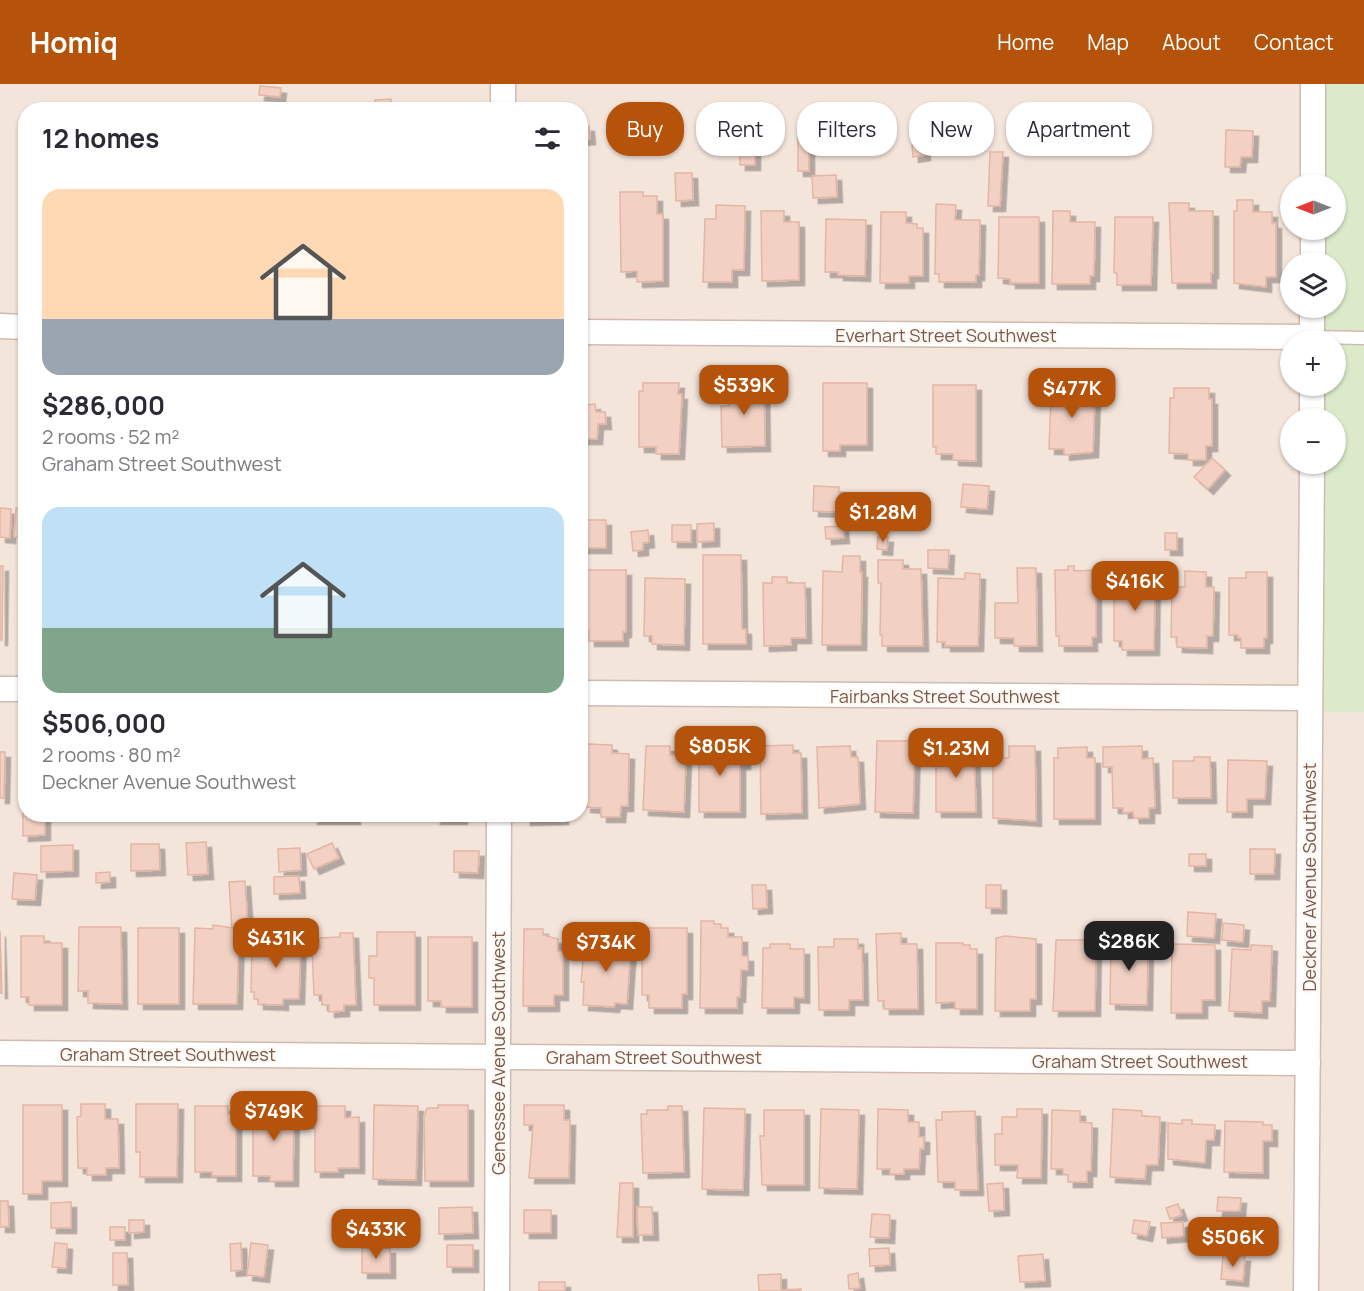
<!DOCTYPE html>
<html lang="en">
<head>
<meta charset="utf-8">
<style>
  :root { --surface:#fff; --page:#f7f7f7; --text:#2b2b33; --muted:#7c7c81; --accent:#b45309 }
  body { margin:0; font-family:Manrope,sans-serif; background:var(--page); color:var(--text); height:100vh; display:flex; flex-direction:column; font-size:22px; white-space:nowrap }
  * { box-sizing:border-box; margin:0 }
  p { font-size:20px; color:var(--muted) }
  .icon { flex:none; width:33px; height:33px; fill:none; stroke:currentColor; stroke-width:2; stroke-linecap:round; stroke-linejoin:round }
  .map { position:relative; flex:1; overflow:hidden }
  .sheet { position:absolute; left:18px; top:18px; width:570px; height:720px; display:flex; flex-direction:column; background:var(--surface); border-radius:24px; box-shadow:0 2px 4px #0004 }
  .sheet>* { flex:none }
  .banner { position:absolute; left:606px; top:18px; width:570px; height:54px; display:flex; gap:12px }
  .needle { width:39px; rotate:270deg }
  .controls { position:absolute; left:1280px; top:90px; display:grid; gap:12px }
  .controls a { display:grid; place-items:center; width:66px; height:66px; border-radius:50%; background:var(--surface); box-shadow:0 2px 4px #0004; font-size:30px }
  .price { position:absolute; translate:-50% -51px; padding:0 14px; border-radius:12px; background:var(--accent); color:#fff; font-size:20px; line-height:39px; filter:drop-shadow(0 2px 3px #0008) }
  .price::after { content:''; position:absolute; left:50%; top:36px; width:18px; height:14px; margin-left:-9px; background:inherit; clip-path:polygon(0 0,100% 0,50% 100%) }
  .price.active { background:#222; color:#fff }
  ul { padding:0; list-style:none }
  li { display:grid; align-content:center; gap:12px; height:318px; padding:0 24px }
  li span { display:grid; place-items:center; height:186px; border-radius:18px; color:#555 }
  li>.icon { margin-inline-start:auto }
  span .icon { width:108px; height:108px; fill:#fffc; stroke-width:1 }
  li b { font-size:26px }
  h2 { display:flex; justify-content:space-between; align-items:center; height:72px; padding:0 24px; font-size:26px }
  .pill { padding:0 21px; border-radius:24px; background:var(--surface); box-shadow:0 2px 4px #0004; font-size:21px; line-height:54px }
  .pill.active { background:var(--accent); color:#fff }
  header { display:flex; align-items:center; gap:36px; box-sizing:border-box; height:84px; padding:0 30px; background:var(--accent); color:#fff }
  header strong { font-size:28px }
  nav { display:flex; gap:33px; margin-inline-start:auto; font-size:21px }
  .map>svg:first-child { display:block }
</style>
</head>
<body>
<header>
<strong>Homiq</strong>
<nav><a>Home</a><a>Map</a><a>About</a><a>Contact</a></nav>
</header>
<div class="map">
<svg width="1364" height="1207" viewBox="0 0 1364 1207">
  <defs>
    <filter id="shadow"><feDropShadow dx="5.5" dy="5.5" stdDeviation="0" flood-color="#0004"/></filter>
  </defs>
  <rect width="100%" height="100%" fill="#fdf4ec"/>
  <path fill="#f4e5db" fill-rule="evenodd" d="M0 0H1313L1312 100H1290V146H1311L1310 178H1290V224H1310L1309 256H1290V302H1308V334H1290V380H1307L1303 628H1364V1207H0ZM26 26H580V730H26Z"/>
  <path fill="#dbebca" d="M1313 0H1364V628H1303L1307 380H1335V334H1308V302H1335V256H1309L1310 224H1335V178H1310L1311 146H1335V100H1312Z"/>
  <g fill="#f2d1c4" stroke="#e4b5a4" stroke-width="1.5" filter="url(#shadow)">
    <path d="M260 2 281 4 280 13 259 11Z"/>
    <path d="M391 15V26H375V16Z"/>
    <rect x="740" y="40" width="15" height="41"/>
    <path d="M580 42H589L590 55 580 56Z"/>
    <rect x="798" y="43" width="11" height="44"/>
    <path d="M1226 46 1253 47 1252 73H1241L1240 83H1225Z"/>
    <path d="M924 59 925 71 913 73 912 61Z"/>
    <path d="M990 68H1003L1000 122H988Z"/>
    <path d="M675 89H692L693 116 676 117Z"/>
    <path d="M836 91 837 113 813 114 812 92Z"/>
    <path d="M620 108H643V112H657V130H663V197L637 198V187L621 188Z"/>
    <path d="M1237 116H1253V128H1272V139H1276V193H1266V203L1234 199V127H1237Z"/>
    <path d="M1169 119H1189V127H1213V189H1211V199H1172Z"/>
    <path d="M936 120 956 121 955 136H980L979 191H976V198H939V190H935Z"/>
    <path d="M716 121 745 122 744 186H732V198H703L705 135H716Z"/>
    <path d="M761 127H784V138H799V196L762 197Z"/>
    <path d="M1053 127H1070V138H1095L1094 192H1090V200H1052Z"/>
    <path d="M881 128H906V139L917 140V144H923V192H909V199H880Z"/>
    <path d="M999 133H1039V199H1010V195L998 194Z"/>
    <path d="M1115 133H1153L1151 201H1117V189H1114Z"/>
    <path d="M826 135 866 136 865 192 838 191V188H825Z"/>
    <path d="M764 298 765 362 722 363 721 322H729L732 299Z"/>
    <path d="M643 299H679L678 310H682L679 370H656V363H639V307H643Z"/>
    <path d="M823 299H867V361H840V367H823Z"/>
    <path d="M933 301H976V377L953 376V370H936V363H933Z"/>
    <path d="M1054 301 1093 302 1092 310 1095 311 1093 368 1064 371V365H1049L1051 311H1054Z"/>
    <path d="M1174 304H1209V315H1212V362H1206V376H1188V370L1169 369 1170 314H1174Z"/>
    <path d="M595 320 596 328H605L606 340H598L597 355H580V322Z"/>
    <path d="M1212 374 1225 386 1208 405 1194 393Z"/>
    <path d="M963 400 989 402 987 425 961 423Z"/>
    <path d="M814 402 839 403 838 428 813 427Z"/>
    <path d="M0 424 11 425 10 454 0 453Z"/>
    <path d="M16 424 26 425V454L14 453Z"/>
    <rect x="580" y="436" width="26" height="28"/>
    <path d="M714 439V457L697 458V440Z"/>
    <rect x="672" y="441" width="19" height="17"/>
    <path d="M843 442 844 454 826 455 825 443Z"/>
    <path d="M648 446 649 458 643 459V466L633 467 631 448Z"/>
    <rect x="1165" y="449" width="12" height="17"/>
    <path d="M878 453H888L887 466 877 465Z"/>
    <path d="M928 466H949L948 485 928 484Z"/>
    <path d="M703 471H741L742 545H746V560H703Z"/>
    <path d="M843 472H860V488H862L861 561H822L823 487 842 488Z"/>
    <path d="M878 476H903V485H921L923 562H882V551H880L881 499H878Z"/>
    <path d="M0 482H3L2 556H0Z"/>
    <path d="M1068 482H1074V487L1096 486V553H1092V562H1059V552H1056L1055 486H1068Z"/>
    <path d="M1017 484H1036L1037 562H1014V554H995V519H1018Z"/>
    <path d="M586 486H626V548H623V557H589V547H586Z"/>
    <path d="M1185 487 1206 488V503H1214L1213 552H1207V564L1177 563V553H1171L1172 503H1185Z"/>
    <path d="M1246 488H1267V554H1264V564H1241V554H1238V551H1229V494H1246Z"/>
    <path d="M965 489 980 490 978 562H945V558H937L938 494 965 495Z"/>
    <path d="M1133 489H1155L1154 566H1122V557H1114V495H1133Z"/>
    <path d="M772 493H787V499H805L806 554H791V561L764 562 763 499H772Z"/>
    <path d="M645 494 685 495 684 561 652 560V552H644Z"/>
    <path d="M877 657H915L913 729 875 728Z"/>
    <path d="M23 659H26V730H45V751L23 752Z"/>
    <path d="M588 660 612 661V669L629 670 628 722H621L620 733H601V724L585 723 586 711H582L583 687Z"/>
    <path d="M745 660V680H740V728H699V661Z"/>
    <path d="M793 661V669H801L802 729 761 730 760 662Z"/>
    <path d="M940 661H974L976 728H936V667H940Z"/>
    <path d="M646 662H670V671L686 672 684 728 643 726Z"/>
    <path d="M850 662 851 673H858L860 720 819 724 817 663Z"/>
    <path d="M1009 662H1035L1036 737 993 734V674H1009Z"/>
    <path d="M1142 662V675L1153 674 1155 724H1149V734H1134L1133 728 1123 729V724H1113L1112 683H1103V663Z"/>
    <path d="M1087 663V674H1095V735H1054V674H1058V664Z"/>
    <path d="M0 668H5L4 714H0Z"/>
    <path d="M1194 673H1210L1211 714H1173V677H1194Z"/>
    <path d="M1228 676 1267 677 1265 715H1247V728H1227Z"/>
    <path d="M313 730H355V735H312Z"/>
    <path d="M436 730H462V735H435Z"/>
    <path d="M525 730H563V735L525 736Z"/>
    <path d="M206 758 208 790 188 791 186 759Z"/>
    <path d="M332 759 339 774 314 785 307 770Z"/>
    <path d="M131 760H159L160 786 131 787Z"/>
    <path d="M73 761V787L41 788V762Z"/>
    <path d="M300 764 301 786 279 788 278 765Z"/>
    <path d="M1250 765H1275L1274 790H1250Z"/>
    <path d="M454 767H479L478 789 454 788Z"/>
    <rect x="1189" y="770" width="17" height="12"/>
    <path d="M110 788V798L96 799V789Z"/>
    <path d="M14 789 37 791 35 816 12 815Z"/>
    <path d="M299 792 300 809 274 810V793Z"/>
    <path d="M245 797 248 843 232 844 229 798Z"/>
    <path d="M752 801H766L767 824 753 825Z"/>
    <rect x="986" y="801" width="15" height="23"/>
    <path d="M1188 828 1216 830 1214 854 1187 852Z"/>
    <path d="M701 837H714V840H721V844H728V853H742V872H748V886H741L740 913H737V924H700Z"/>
    <path d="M1223 839 1244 841 1243 858 1222 856Z"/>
    <path d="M213 841 239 845 237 920H193L195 844 213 845Z"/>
    <path d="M79 843H121L122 920 88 919V907H78Z"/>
    <rect x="138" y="844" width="41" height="76"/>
    <path d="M642 844H687V910H682V924H649V911H642Z"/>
    <path d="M524 845H543V851L558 855V867H563V911H554V922H523Z"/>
    <path d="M0 847 2 909H0Z"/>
    <path d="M377 848H415V921H374V894H369V872H377Z"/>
    <path d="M340 849H353L356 921H344V927L329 928V921H322V911H314L312 864H320L319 854 340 853Z"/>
    <path d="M901 849V860H917L918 925H884V917H878L876 850Z"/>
    <path d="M265 851 301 852 299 915H283V921L258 920V915H254V908H251L252 859H265Z"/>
    <path d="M21 852H44V859H62V921H29V913H21Z"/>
    <path d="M1005 852 1036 855V915H1030V927H995L996 854Z"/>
    <path d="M428 853H472V923H441V917H428Z"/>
    <path d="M1130 853H1144V860H1148L1147 921 1110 920 1111 858 1130 859Z"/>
    <path d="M585 855 601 856 600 861H607L608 858 631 862 627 920 615 919 614 923 583 921 584 898H581Z"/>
    <path d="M834 855H858V865L862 864 863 916H849V926H819L818 863H834Z"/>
    <path d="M1056 856H1096L1095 927H1053Z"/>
    <path d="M936 859H963V861H970V865H977V925H955V918L936 919Z"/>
    <path d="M770 860H790V865H804V914L794 913V924H762L763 864H770Z"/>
    <path d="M1172 860 1215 861V916H1202V929H1171Z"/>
    <path d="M1251 861 1272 862 1270 917H1262V929L1229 927 1232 865 1251 866Z"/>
    <path d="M268 1018H294L293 1097H270V1092H253V1031L262 1032V1021H268Z"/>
    <path d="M81 1020H105V1035H118L119 1084H106V1091H87V1084H78L77 1033 81 1032Z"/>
    <path d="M136 1020H178L177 1093H140V1068H136Z"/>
    <path d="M23 1021H62V1097H42V1110H23Z"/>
    <path d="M374 1021 418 1022 416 1096 373 1095Z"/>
    <path d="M438 1021H468V1097H425L424 1033 427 1024H438Z"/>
    <path d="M524 1021H564V1036H570L569 1094H529L533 1041H524Z"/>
    <path d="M195 1022H228V1030H236V1092H212V1088H195Z"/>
    <path d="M304 1022H345V1034L359 1033V1084H338V1088H315V1039H304Z"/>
    <path d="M668 1022H682L684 1088 643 1089 641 1030H647V1026H668Z"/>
    <path d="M704 1024 745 1025 743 1106 702 1105Z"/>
    <path d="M821 1025 859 1026 857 1105 819 1104Z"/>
    <path d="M878 1025 908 1026V1038H919V1053H924V1065H920L919 1085H904V1090H890V1085H877Z"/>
    <path d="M1017 1025H1042L1041 1094H1017L1018 1081H995V1050H1002V1033H1017Z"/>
    <path d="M1113 1025 1142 1027V1032L1160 1033 1158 1081H1146L1145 1095 1110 1093Z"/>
    <path d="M764 1026H804V1101H762L760 1052H764Z"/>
    <path d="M1052 1026 1080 1027V1038L1092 1039 1091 1087H1087V1098H1068V1091L1063 1090V1085H1051Z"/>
    <path d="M975 1027 978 1106H955V1098H938L936 1036H942V1028Z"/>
    <path d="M1182 1036H1192V1040L1215 1041 1214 1056H1206L1205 1079 1168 1075V1039L1182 1040Z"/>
    <path d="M1225 1037 1263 1038V1041H1272V1057H1263V1089L1224 1088Z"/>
    <path d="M620 1099H633V1153H617Z"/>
    <path d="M1003 1099 1004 1126 989 1127 987 1100Z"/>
    <path d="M1218 1113 1241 1114 1240 1127H1217Z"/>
    <path d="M0 1117H8L9 1143H0Z"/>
    <path d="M71 1118V1144H51V1119Z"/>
    <path d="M1178 1120 1182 1131 1170 1135 1166 1124Z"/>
    <path d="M472 1123 473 1149 439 1150V1124Z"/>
    <path d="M637 1123H652L653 1151H638Z"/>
    <rect x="524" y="1126" width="27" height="23"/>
    <path d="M872 1130 890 1131 889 1154 870 1153Z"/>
    <path d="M129 1136H144V1148L129 1149Z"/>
    <path d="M1134 1136 1150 1138 1147 1152 1132 1149Z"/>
    <path d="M1183 1138 1184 1152 1162 1154 1161 1139Z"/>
    <rect x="110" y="1143" width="15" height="13"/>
    <path d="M55 1159 67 1160 66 1184 52 1183Z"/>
    <path d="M241 1159 242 1186 231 1187 230 1160Z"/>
    <path d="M251 1159 268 1161 264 1193 247 1191Z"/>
    <rect x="447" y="1161" width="26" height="22"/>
    <rect x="362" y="1164" width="28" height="25"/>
    <path d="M889 1164 890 1181 870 1182 869 1165Z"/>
    <path d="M113 1169H127L128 1201H113Z"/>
    <path d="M1043 1170 1045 1197 1020 1198 1018 1172Z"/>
    <path d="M1223 1171 1245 1172 1243 1197 1221 1195Z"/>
    <path d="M858 1189 860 1204 849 1205 848 1191Z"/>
    <path d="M781 1190V1206L801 1205V1207H759L758 1191Z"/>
    <rect x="539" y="1198" width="26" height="9"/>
  </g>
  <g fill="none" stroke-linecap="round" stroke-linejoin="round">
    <g stroke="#d0bab1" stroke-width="15">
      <path id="lane" d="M1312 253 1364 254"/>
    </g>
    <g stroke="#d0bab1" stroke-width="27">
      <g id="street">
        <path d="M503 26V0"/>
        <path d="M1313 100V0"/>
        <path d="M1313 178V146"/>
        <path d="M1312 224V256"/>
        <path d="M0 242 26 243"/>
        <path d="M580 248 1312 253"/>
        <path d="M1312 334V302"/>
        <path d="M0 605H26"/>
        <path d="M580 609 1309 614"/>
        <path d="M0 969 1308 979"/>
        <path d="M497 1207 499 730"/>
        <path d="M1306 1207 1312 380"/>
      </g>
    </g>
    <use href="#lane" stroke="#fff" stroke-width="12"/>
    <use href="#street" stroke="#fff" stroke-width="24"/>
  </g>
  <g text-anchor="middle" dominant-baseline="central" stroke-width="5" stroke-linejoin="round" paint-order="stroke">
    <g font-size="18" fill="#79584e" stroke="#fff9f3">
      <text x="946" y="251">Everhart Street Southwest</text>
      <text x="945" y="612">Fairbanks Street Southwest</text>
      <text transform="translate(1309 793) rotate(-90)">Deckner Avenue Southwest</text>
      <text transform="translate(498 969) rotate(-90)">Genessee Avenue Southwest</text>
      <text x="168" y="970">Graham Street Southwest</text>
      <text x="654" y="973">Graham Street Southwest</text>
      <text x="1140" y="977">Graham Street Southwest</text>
    </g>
  </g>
</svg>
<div class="controls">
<a><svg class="needle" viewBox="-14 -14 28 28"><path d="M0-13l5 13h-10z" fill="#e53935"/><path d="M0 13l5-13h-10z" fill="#7c7c81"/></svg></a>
<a><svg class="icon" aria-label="layers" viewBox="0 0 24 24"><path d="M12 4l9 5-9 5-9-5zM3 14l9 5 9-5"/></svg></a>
<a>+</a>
<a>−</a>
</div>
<b class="price" style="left:744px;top:332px">$539K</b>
<b class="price" style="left:1072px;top:335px">$477K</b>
<b class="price" style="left:883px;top:459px">$1.28M</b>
<b class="price" style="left:1135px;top:528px">$416K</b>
<b class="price" style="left:720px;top:693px">$805K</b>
<b class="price" style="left:956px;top:695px">$1.23M</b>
<b class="price" style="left:276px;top:885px">$431K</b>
<b class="price active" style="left:1129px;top:888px">$286K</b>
<b class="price" style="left:606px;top:889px">$734K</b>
<b class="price" style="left:274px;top:1058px">$749K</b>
<b class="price" style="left:376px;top:1176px">$433K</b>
<b class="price" style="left:1233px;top:1184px">$506K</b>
<div class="banner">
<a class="pill active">Buy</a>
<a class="pill">Rent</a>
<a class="pill">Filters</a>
<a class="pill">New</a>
<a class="pill">Apartment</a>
</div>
<section class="sheet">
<h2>12 homes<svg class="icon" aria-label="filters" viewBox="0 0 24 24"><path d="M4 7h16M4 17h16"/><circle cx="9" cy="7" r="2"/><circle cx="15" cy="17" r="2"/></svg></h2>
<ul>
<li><span style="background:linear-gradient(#ffd9b3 70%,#9aa5b1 0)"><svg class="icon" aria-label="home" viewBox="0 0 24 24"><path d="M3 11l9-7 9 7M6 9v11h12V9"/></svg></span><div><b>$286,000</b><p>2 rooms · 52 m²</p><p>Graham Street Southwest</p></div></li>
<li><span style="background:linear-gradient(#bfe0f5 65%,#7fa58c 0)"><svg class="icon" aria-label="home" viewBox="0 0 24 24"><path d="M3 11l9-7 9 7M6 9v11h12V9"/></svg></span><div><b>$506,000</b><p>2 rooms · 80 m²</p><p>Deckner Avenue Southwest</p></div></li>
</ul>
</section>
</div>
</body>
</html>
